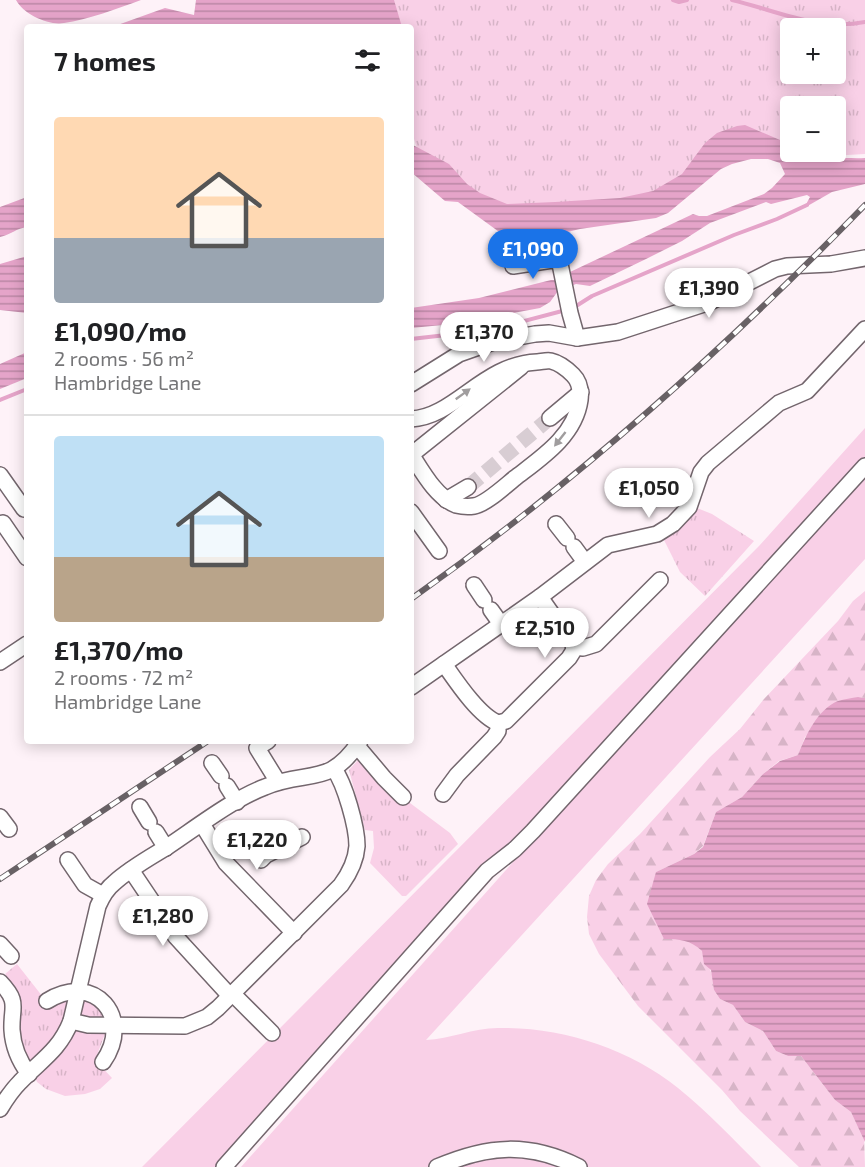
<!DOCTYPE html>
<html lang="en">
<head>
<meta charset="utf-8">
<style>
  :root { --surface:#fff; --page:#f6f6f6; --text:#202124; --muted:#757577; --line:#e0e0e0; --accent:#1a73e8 }
  body { margin:0; font-family:"Exo 2",sans-serif; background:var(--page); color:var(--text); height:100vh; display:flex; flex-direction:column; font-size:22px; white-space:nowrap }
  * { box-sizing:border-box; margin:0 }
  p { font-size:20px; color:var(--muted) }
  .icon { flex:none; width:33px; height:33px; fill:none; stroke:currentColor; stroke-width:2; stroke-linecap:round; stroke-linejoin:round }
  .map { position:relative; flex:1; overflow:hidden }
  .sheet { position:absolute; left:24px; top:24px; width:390px; height:720px; display:flex; flex-direction:column; background:var(--surface); border-radius:6px; box-shadow:0 3px 15px #0003 }
  .sheet>* { flex:none }
  .buttons { position:absolute; left:780px; top:18px; display:grid; gap:12px }
  .buttons a { display:grid; place-items:center; width:66px; height:66px; border-radius:6px; background:var(--surface); box-shadow:0 3px 15px #0003; font-size:30px }
  .price { position:absolute; translate:-50% -51px; padding:0 14px; border-radius:21px; background:#fff; color:#222; font-size:20px; line-height:39px; filter:drop-shadow(0 2px 3px #0008) }
  .price::after { content:''; position:absolute; left:50%; top:36px; width:18px; height:14px; margin-left:-9px; background:inherit; clip-path:polygon(0 0,100% 0,50% 100%) }
  .price.current { background:var(--accent); color:#fff }
  ul { padding:0; list-style:none }
  li { display:grid; align-content:center; gap:12px; height:318px; padding:0 30px }
  li+li { border-top:2px solid var(--line) }
  li span { display:grid; place-items:center; height:186px; border-radius:6px; color:#555 }
  li>.icon { margin-inline-start:auto }
  span .icon { width:108px; height:108px; fill:#fffc; stroke-width:1 }
  li b { font-size:26px }
  h2 { display:flex; justify-content:space-between; align-items:center; height:72px; padding:0 30px; font-size:26px }
  .map>svg:first-child { display:block }
</style>
</head>
<body>
<div class="map">
<svg width="865" height="1167" viewBox="0 0 865 1167">
  <defs>
    <pattern id="forest-firs" width="22" height="20" patternUnits="userSpaceOnUse" patternTransform="scale(1.5)"><rect width="22" height="20" fill="#f9d0e7"/><path d="M5 1l3.5 6h-7zM16 11l3.5 6h-7z" fill="#d7b4c7"/></pattern>
    <pattern id="park-tufts" width="24" height="20" patternUnits="userSpaceOnUse" patternTransform="scale(1.5)"><rect width="24" height="20" fill="#f9d0e7"/><path d="M3 7l-1-3M5 7V3M7 7l1-3M15 17l-1-3M17 17v-4M19 17l1-3" fill="none" stroke="#d7b4c7"/></pattern>
    <pattern id="water-rules" width="6" height="5" patternUnits="userSpaceOnUse" patternTransform="scale(1.5)"><rect width="6" height="5" fill="#e5a4c9"/><path d="M0 2.5h6" fill="none" stroke="#bb87a5"/></pattern>
  </defs>
  <rect width="100%" height="100%" fill="#fef2f8"/>
  <g fill="#f9d0e7">
    <path d="M865 428V463L220 1167H142L759 546Z"/>
    <path d="M865 473V559L426 1040C450 1039 473 1028 498 1028 562 1027 628 1048 678 1088 708 1112 734 1140 761 1167H586L536 1147 432 1167H241L539 833Z"/>
    <path d="M519 1152 574 1167H444Z"/>
  </g>
  <path fill="url(#forest-firs)" d="M865 591V698L858 697 805 737 798 755 779 761 763 774 742 797 716 812 703 846 694 854 656 872 664 939H681L693 943 702 951 714 979V990L720 999 733 1005 745 1022 763 1031 776 1051 788 1056H801L835 1100 851 1112 864 1137 865 1167H799L740 1111 722 1090 638 1006 599 954 589 934 587 917 589 896 596 880 608 864 640 834 710 757 740 729 764 699 838 621 853 601Z"/>
  <g fill="url(#park-tufts)" fill-rule="evenodd">
    <path d="M371 0H865V154L830 156 814 154 802 159 790 158 759 145 665 201 532 221 422 165 411 129V27H379ZM790 28H836V74H790ZM790 106H836V152H790Z"/>
    <path d="M697 508 712 514 754 541 705 596 680 572 664 540C678 531 689 522 697 508Z"/>
    <path d="M358 760 382 788 400 805 406 800 450 833 458 844 406 896H402L370 863 374 848 373 831 365 830 349 770Z"/>
    <path d="M17 964 50 1006 68 996 92 1001 106 1016 105 1034 95 1060 112 1078 100 1089 85 1094 65 1096 46 1089 37 1082 28 1060 22 1051 18 1036 20 1000 14 986 5 974Z"/>
  </g>
  <g fill="url(#water-rules)">
    <path d="M16 0H141C119 8 87 20 64 23 49 26 23 14 16 0Z"/>
    <path d="M196 0H394L402 27H112L165 8 194 15Z"/>
    <path d="M745 125 787 143 790 146V152H794L802 162C820 155 845 159 865 158V184L832 192 804 208 810 197 807 195 771 204 766 202 710 223 682 241 646 259 590 286 576 284 558 291 550 302 540 308 453 324 411 328V308L479 298 551 280H564L570 272 693 214 699 216H707L764 194 772 188 785 174 780 163 768 159H751L732 164 721 169 668 213 656 218 580 229 550 236 515 238 502 234 458 202 445 201 411 172V144L449 164 467 184 480 193 507 204 555 202 620 198 653 191 682 174 705 143 717 133 737 126Z"/>
    <path d="M27 197V227C17 228 10 235 0 237V207Z"/>
    <path d="M27 256V313L0 310V264Z"/>
    <path d="M27 352V378L0 389V364Z"/>
    <path d="M858 697 865 698V1142L851 1112 835 1100 801 1056H788L776 1051 763 1031 745 1022 733 1005 720 999 714 990 711 970 704 964 702 951C690 940 680 939 664 939L647 904 656 872 694 854 703 847 716 812 742 797 763 774 780 761 798 755C806 735 817 710 838 701 844 699 852 698 858 697Z"/>
  </g>
  <g fill="none" stroke-linecap="round" stroke-linejoin="round">
    <g stroke="#e5a4c9" stroke-width="4">
      <path d="M673 0 679 2 687 0"/>
      <path d="M732 0C778 11 817 31 865 22"/>
      <path d="M573 308 592 296 734 235 777 219 807 205"/>
      <path d="M411 339 490 330 566 310"/>
      <path d="M0 400 27 389"/>
    </g>
    <path stroke="#d8cdd3" stroke-width="15" stroke-dasharray="15 8" stroke-linecap="butt" d="M468 487 550 418"/>
    <g stroke="#73666d" stroke-width="18">
      <g id="minor">
        <path d="M513 266 559 259 570 313 577 338"/>
        <path d="M411 384 459 354 496 341 535 334 549 333 577 338 618 332 710 302 775 269 787 266 831 264 865 258"/>
        <path d="M550 418 581 392"/>
        <path d="M411 419C455 417 483 364 537 362 541 362 546 360 551 361 560 363 567 369 573 375 580 382 581 391 580 400 575 436 541 458 515 478 505 486 486 504 474 506 468 507 460 506 456 505 436 497 422 471 411 454"/>
        <path d="M411 455 521 367"/>
        <path d="M0 475 24 509"/>
        <path d="M446 500 468 487"/>
        <path d="M411 512 439 551"/>
        <path d="M3 523 27 558"/>
        <path d="M556 524 567 538"/>
        <path d="M574 547 585 562"/>
        <path d="M474 585 484 600"/>
        <path d="M491 610 501 624"/>
        <path d="M575 647 583 648 596 644 660 580"/>
        <path d="M0 662 27 644"/>
        <path d="M444 664C456 681 479 716 498 723L506 721 569 658 574 650 572 639 561 627 540 597"/>
        <path d="M411 687 540 597 608 545 657 534 673 524 689 507 701 472 708 463 779 403 807 391 865 329"/>
        <path d="M268 741 257 748 278 782"/>
        <path d="M357 746 384 778 403 797"/>
        <path d="M212 763 221 776"/>
        <path d="M227 786 237 802"/>
        <path d="M443 794 457 775 494 737 498 731V723"/>
        <path d="M140 807 149 822"/>
        <path d="M0 817 9 829"/>
        <path d="M202 824 226 863 294 933"/>
        <path d="M156 832 166 848"/>
        <path d="M68 860 85 885 103 895"/>
        <path d="M261 860 266 855 302 837"/>
        <path d="M131 870 176 937 230 996"/>
        <path d="M0 944 11 956"/>
        <path d="M0 982C20 1003 11 1006 12 1030 13 1047 19 1061 29 1074"/>
        <path d="M232 993 272 1033"/>
        <path d="M47 1001C95 971 134 1018 103 1062"/>
        <path d="M71 1021 88 1025 185 1026 207 1017 218 1008 341 885C349 874 356 860 357 846 357 827 345 784 334 769"/>
        <path d="M0 1109C6 1099 12 1090 20 1082 41 1060 59 1051 71 1021L98 906C102 897 106 889 114 883 129 869 149 858 167 847 197 827 233 799 265 787 308 769 329 788 360 741"/>
        <path d="M224 1167 487 871 515 849 533 831 865 466"/>
        <path d="M437 1167C488 1145 529 1142 579 1167"/>
      </g>
    </g>
    <use href="#minor" stroke="#fff" stroke-width="15"/>
    <g stroke="#686165" stroke-width="6">
      <g id="rail">
        <path d="M411 599C575 483 725 349 865 205"/>
        <path d="M0 879 208 741"/>
      </g>
    </g>
    <use href="#rail" stroke="#fff" stroke-width="4" stroke-dasharray="11" stroke-linecap="butt"/>
  </g>
  <defs><path id="oneway-solid" d="M-6-.8H1V-3.2L6.5 0L1 3.2V.8H-6Z" transform="scale(1.5)"/></defs>
  <g fill="#a09d9e">
    <use href="#oneway-solid" transform="translate(463 394) rotate(-36)"/>
    <use href="#oneway-solid" transform="translate(560 439) rotate(128)"/>
  </g>
</svg>
<div class="buttons">
<a>+</a>
<a>−</a>
</div>
<b class="price current" style="left:533px;top:280px">£1,090</b>
<b class="price" style="left:709px;top:319px">£1,390</b>
<b class="price" style="left:484px;top:363px">£1,370</b>
<b class="price" style="left:649px;top:519px">£1,050</b>
<b class="price" style="left:545px;top:659px">£2,510</b>
<b class="price" style="left:257px;top:871px">£1,220</b>
<b class="price" style="left:163px;top:947px">£1,280</b>
<section class="sheet">
<h2>7 homes<svg class="icon" aria-label="filters" viewBox="0 0 24 24"><path d="M4 7h16M4 17h16"/><circle cx="9" cy="7" r="2"/><circle cx="15" cy="17" r="2"/></svg></h2>
<ul>
<li><span style="background:linear-gradient(#ffd9b3 65%,#9aa5b1 0)"><svg class="icon" aria-label="home" viewBox="0 0 24 24"><path d="M3 11l9-7 9 7M6 9v11h12V9"/></svg></span><div><b>£1,090/mo</b><p>2 rooms · 56 m²</p><p>Hambridge Lane</p></div></li>
<li><span style="background:linear-gradient(#bfe0f5 65%,#b9a48a 0)"><svg class="icon" aria-label="home" viewBox="0 0 24 24"><path d="M3 11l9-7 9 7M6 9v11h12V9"/></svg></span><div><b>£1,370/mo</b><p>2 rooms · 72 m²</p><p>Hambridge Lane</p></div></li>
</ul>
</section>
</div>
</body>
</html>
